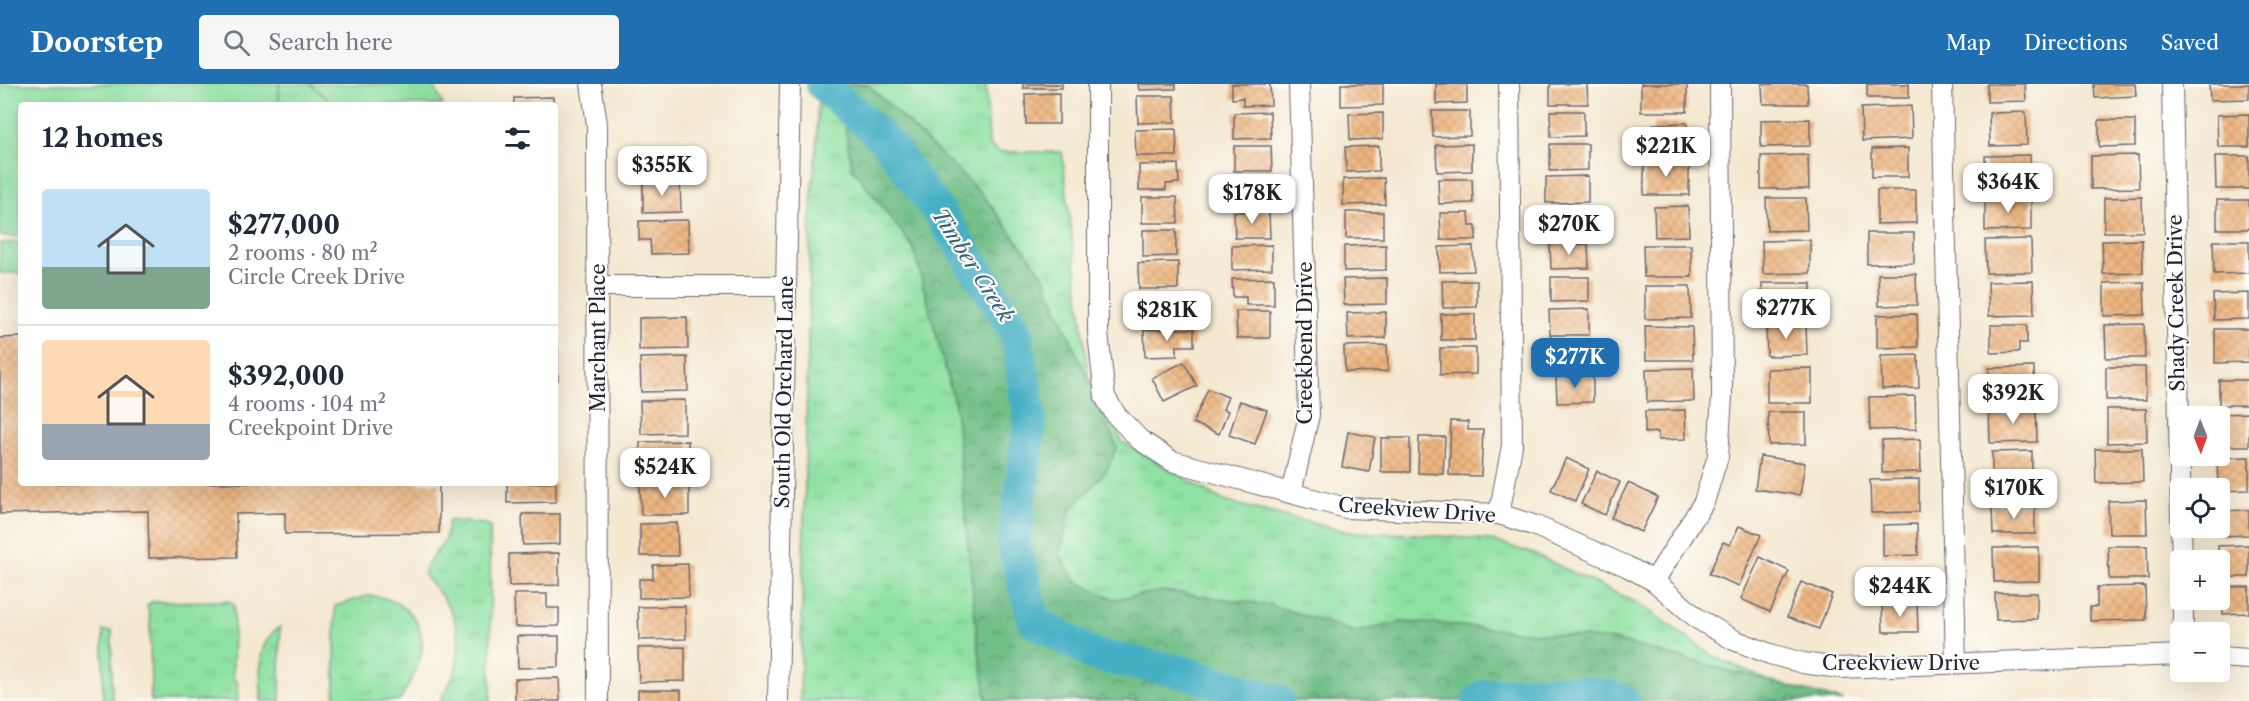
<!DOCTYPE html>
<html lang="en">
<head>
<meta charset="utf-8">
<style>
  :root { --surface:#fff; --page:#f6f6f7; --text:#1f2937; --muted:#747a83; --line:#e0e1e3; --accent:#1f6fb2 }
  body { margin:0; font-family:"Libre Caslon Text",serif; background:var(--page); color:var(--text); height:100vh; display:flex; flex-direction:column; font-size:22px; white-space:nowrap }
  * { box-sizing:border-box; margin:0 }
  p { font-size:20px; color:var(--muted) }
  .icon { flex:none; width:33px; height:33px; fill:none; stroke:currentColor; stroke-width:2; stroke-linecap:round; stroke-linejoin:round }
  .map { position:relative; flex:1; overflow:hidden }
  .panel { position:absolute; left:18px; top:18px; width:540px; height:384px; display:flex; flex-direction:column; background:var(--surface); border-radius:6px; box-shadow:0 6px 24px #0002 }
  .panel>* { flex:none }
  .needle { width:39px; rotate:179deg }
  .controls { position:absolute; left:2170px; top:322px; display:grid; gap:12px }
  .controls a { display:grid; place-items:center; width:60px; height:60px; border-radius:6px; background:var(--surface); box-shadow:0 6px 24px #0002; font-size:30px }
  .price { position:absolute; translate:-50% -51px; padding:0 14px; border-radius:12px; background:#fff; color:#222; font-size:20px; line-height:39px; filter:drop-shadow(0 2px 3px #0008) }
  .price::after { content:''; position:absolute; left:50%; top:36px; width:18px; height:14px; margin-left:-9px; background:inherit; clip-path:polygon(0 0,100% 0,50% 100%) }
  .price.current { background:var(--accent); color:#fff }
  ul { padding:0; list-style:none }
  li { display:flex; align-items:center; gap:18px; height:150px; padding:0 24px }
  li+li { border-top:2px solid var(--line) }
  li span { display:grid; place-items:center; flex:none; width:168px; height:120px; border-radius:6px; color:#555 }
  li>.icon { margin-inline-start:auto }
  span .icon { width:72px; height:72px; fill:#fffc; stroke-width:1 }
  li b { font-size:26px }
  h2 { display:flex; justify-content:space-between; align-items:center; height:72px; padding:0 24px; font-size:26px }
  header { display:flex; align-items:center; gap:36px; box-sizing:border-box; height:84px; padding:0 30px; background:var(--accent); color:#fff }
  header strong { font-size:28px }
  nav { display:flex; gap:33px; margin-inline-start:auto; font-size:21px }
  .search { width:420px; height:54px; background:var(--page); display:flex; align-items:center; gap:15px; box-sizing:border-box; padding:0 21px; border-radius:6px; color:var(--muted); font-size:22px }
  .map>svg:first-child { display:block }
</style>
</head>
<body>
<header>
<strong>Doorstep</strong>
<div class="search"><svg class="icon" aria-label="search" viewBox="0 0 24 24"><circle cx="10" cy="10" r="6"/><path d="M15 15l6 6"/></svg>Search here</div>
<nav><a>Map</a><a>Directions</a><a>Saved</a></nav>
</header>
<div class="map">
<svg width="2249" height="617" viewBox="0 0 2249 617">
  <defs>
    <pattern id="grass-tufts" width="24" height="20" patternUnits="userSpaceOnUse" patternTransform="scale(1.5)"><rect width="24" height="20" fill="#8ee1a2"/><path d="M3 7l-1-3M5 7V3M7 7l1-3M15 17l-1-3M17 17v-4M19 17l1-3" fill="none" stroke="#7ac18c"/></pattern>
    <pattern id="forest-crowns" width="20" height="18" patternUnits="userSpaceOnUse" patternTransform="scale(1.5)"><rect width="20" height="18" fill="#72bf88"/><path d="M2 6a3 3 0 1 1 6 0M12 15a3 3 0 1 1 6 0" fill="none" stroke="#5d9b70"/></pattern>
    <pattern id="building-cross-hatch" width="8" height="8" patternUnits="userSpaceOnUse" patternTransform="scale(1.5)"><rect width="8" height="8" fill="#eeb680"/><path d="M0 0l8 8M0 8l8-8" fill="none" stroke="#cc9c70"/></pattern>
  </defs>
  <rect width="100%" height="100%" fill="#fdfcf7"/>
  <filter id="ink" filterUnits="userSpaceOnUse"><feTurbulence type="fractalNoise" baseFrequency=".0167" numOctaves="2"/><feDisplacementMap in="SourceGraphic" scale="12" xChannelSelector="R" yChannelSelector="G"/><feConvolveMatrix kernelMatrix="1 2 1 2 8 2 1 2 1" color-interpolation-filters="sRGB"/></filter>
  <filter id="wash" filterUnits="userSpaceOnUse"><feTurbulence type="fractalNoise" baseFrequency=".008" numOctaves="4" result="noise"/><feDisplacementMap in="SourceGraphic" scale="24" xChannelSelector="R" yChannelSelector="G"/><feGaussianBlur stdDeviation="1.35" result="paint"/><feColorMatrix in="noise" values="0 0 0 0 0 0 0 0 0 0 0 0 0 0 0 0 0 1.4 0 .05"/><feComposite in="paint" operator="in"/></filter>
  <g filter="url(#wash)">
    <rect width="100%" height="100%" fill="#f4e8d0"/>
    <g fill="url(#grass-tufts)" stroke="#58826e" stroke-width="1.5">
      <path d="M279 0H310L334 21H279Z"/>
      <path d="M818 0H986L989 61 999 68H1062L1088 290 1122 358 1224 417 1348 448 1413 450 1491 456 1534 470 1641 521 1713 572 1814 617H800L811 119 817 53Z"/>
      <path d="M449 436 490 441 491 617H440C445 607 452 597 455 587 465 548 453 520 425 493L424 485 445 456Z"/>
      <path d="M367 512C400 511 431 539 420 574 416 589 407 603 400 617H335V522Z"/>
      <path d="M229 517 234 521 233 594 238 599V617H151L150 534 147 521 151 518Z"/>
      <path d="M280 543V617H261C261 590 254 559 280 543Z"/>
      <rect x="103" y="547" width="9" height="70"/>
    </g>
    <path fill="url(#forest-crowns)" stroke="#4a7062" stroke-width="1.5" d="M838 0H867L982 110 1042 189 1117 363 1106 387 1070 427 1060 471 1076 498 1114 515 1164 507 1271 521 1356 548 1400 538 1441 540 1613 556 1844 617H987L977 555 955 322 913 163 852 84Z"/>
    <g fill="#8ee1a2" stroke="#58826e" stroke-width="1.5">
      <path d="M0 0H279V21H21V152H0Z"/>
      <path d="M310 0H433L443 21H334Z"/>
      <rect x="0" y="159" width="21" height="30"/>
    </g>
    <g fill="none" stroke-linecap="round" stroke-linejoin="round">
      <g stroke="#45afc4" stroke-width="33">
        <path d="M822 0 887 58 940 130 1016 247 1030 336 1014 460 1034 537 1094 571 1182 588 1278 617"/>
        <path d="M1478 617 1486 611C1531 608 1580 602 1623 617"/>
      </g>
    </g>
    <g id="blocks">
      <g fill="url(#building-cross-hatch)">
        <rect x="1023" y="0" width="39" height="4"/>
        <path d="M1138 0H1176V5L1139 6Z"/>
        <path d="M1232 0H1270L1271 21 1243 22V14L1232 15Z"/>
        <path d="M1341 0H1383V21L1341 22Z"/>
        <path d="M1436 0H1467V19L1436 20Z"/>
        <path d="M1550 0H1587L1588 20H1550Z"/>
        <rect x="1641" y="0" width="46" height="28"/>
        <path d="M1762 0H1807L1808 20H1763Z"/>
        <rect x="1867" y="0" width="42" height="14"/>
        <path d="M1987 0H2025L2026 17 1987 18Z"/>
        <path d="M2094 0H2135L2136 12 2095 14Z"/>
        <path d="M2209 0H2249V15L2210 16Z"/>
        <path d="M1059 9V40H1026L1025 10Z"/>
        <path d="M1137 12H1174L1175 38 1138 39Z"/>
        <path d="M553 13V21H514V14Z"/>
        <path d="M1911 22 1912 55 1862 57 1861 24Z"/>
        <path d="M1432 27H1470V52L1433 53Z"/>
        <path d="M1550 27H1584V52L1551 53Z"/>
        <path d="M1270 28 1271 54 1234 55V29Z"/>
        <path d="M2026 28 2027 61 1990 62 1989 29Z"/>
        <path d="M1383 29V55L1350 56 1349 30Z"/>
        <path d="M2249 30V63H2218L2217 31Z"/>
        <path d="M1810 35V62L1761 63V36Z"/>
        <path d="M2099 36H2135V62L2099 63Z"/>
        <path d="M1687 39V70L1653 71V40Z"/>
        <path d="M1176 45 1177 72H1136L1135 46Z"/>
        <path d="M1472 60V87L1437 88 1436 61Z"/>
        <path d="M1550 60H1588V86L1550 87Z"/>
        <path d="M1234 62H1271L1272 87H1234Z"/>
        <path d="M1379 62V87L1346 88 1345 63Z"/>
        <path d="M1908 64V93H1872V65Z"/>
        <path d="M1808 71 1809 105H1761V72Z"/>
        <path d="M2030 71 2031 104 1986 105 1985 72Z"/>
        <path d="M2138 71 2139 104 2091 105V72Z"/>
        <path d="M2215 72H2249V105H2216Z"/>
        <rect x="1644" y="78" width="45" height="33"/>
        <path d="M1178 80 1179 99 1166 100V106H1139V81Z"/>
        <path d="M1588 92V118L1546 119V93Z"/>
        <path d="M1271 94 1272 119 1237 120V95Z"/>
        <path d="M1384 94 1385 120 1343 121V95Z"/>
        <path d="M1438 95H1472L1473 119 1439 120Z"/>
        <path d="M643 97H680L681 128 643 129Z"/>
        <path d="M1877 106H1916V139L1877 140Z"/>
        <path d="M1142 113H1177L1178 139H1142Z"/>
        <path d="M2142 113 2143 148H2104V114Z"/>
        <path d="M1766 114H1806L1807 146 1767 147Z"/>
        <path d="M2031 114V146L1985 147V115Z"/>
        <rect x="2217" y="116" width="32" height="29"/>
        <path d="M1688 122 1689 152 1655 153 1654 123Z"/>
        <path d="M1269 127 1270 154H1235L1234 128Z"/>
        <path d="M1590 127V146H1578V153H1553V128Z"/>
        <rect x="1346" y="128" width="37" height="26"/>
        <path d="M1440 129H1469L1470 142H1476V156H1441Z"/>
        <path d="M688 136 689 169 651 170 650 156H639V137Z"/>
        <path d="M1143 146H1176V172L1143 173Z"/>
        <path d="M1867 149H1914V179L1867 180Z"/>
        <path d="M2031 155 2032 188 1986 189 1985 156Z"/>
        <path d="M1810 156V189L1763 190 1762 157Z"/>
        <path d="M2142 156 2143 189 2103 190 2102 157Z"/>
        <path d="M2213 157H2249V189L2214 190Z"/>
        <path d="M1550 160H1588L1589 184 1551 185Z"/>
        <path d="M1272 161V185L1232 186V162Z"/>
        <path d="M1386 161V186L1344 187V162Z"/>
        <path d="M1643 161H1691L1692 193H1644Z"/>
        <path d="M1473 162 1474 187 1440 188 1439 163Z"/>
        <path d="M1178 178V205H1139L1138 179Z"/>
        <path d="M1878 190H1916L1917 221 1879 222Z"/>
        <path d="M1551 193H1589V217L1551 218Z"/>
        <path d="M1274 194V221H1246V213H1233L1232 195Z"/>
        <path d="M1387 194V220L1344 221 1343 195Z"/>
        <path d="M1442 197H1477V223L1443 224Z"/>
        <path d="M2033 197 2034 231 1989 232 1988 198Z"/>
        <path d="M2144 198 2145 231 2104 232V199Z"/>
        <path d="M1762 199H1811V232L1762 233Z"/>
        <path d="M1645 202H1690L1691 234 1645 235Z"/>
        <path d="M2249 209V235L2214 236 2213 210Z"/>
        <path d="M1178 212 1179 238 1139 239 1138 213Z"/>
        <path d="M1589 225V251H1550L1549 226Z"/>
        <path d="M1236 227H1270V254H1237Z"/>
        <path d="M1386 228V254L1348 255 1347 229Z"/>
        <rect x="1441" y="230" width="34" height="26"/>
        <path d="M1917 230 1918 263 1877 264V231Z"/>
        <path d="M687 233 688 265 639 266V234Z"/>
        <path d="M1806 240 1807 271 1767 272 1766 241Z"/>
        <path d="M2144 240 2145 274H2106L2105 241Z"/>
        <path d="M1991 241H2027V259H2019V268L1991 269Z"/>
        <path d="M1645 242 1692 243 1693 276H1646Z"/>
        <path d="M1194 245V262H1177V272L1145 273 1144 246Z"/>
        <path d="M2215 245H2249V278L2215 279Z"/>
        <path d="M21 253V399H439V449L285 450V429L236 430 237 473 149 474 148 427 0 430V254Z"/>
        <path d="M1556 260H1593V279H1581V285L1557 286Z"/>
        <path d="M1387 261 1388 287 1345 288 1344 262Z"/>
        <rect x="555" y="264" width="3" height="32"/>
        <path d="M1440 264H1476V290L1440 291Z"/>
        <path d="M1918 271 1919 304 1882 305 1881 272Z"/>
        <path d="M687 273 688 307 641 308 640 274Z"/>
        <path d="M1184 278 1197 302 1164 318 1152 294Z"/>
        <path d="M2034 283 2035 316 1989 317V284Z"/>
        <path d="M2106 283H2145L2146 316H2106Z"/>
        <path d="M1693 284 1694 317 1647 318 1646 285Z"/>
        <path d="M1812 284V319H1767V285Z"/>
        <path d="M1593 292V318L1557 319 1556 293Z"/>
        <rect x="2219" y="296" width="30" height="25"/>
        <path d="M1208 305 1228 313 1223 325 1228 327 1219 350 1193 339Z"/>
        <path d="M1915 312 1916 345 1870 346 1869 313Z"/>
        <path d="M685 316V349L641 350 640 317Z"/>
        <path d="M1240 317 1267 326 1255 360 1229 351Z"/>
        <path d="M1989 324H2036L2037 358 1990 359Z"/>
        <path d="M2107 325H2146L2147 358 2107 359Z"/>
        <path d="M1685 326 1686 355 1658 356V348L1645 349V327Z"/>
        <path d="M1768 328H1806V360L1769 361Z"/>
        <path d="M2249 329V362H2220L2219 330Z"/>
        <path d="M1451 337 1468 338V346H1483L1481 392 1449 391Z"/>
        <path d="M1348 348 1375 353 1369 388 1342 383Z"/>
        <path d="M1419 353H1445L1443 390 1418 389Z"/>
        <rect x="1381" y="354" width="29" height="34"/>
        <path d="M1920 355 1921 388 1882 389V356Z"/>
        <path d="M688 357 689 390 640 391V358Z"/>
        <path d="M2095 365H2142L2143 398 2096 399Z"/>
        <path d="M2032 367V400H1992V368Z"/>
        <path d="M1760 372 1805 379 1800 411 1755 405Z"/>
        <path d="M2249 373V406L2220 407 2218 405 2217 374Z"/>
        <path d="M1566 374 1589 385 1575 417 1551 406Z"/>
        <path d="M1597 387 1620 398 1605 431 1581 420Z"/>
        <path d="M1919 395V428L1871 429 1870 396Z"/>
        <path d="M507 399H556V418L507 419Z"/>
        <path d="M689 399V431H641L640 400Z"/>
        <path d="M1628 399 1658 413 1641 448 1611 434Z"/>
        <path d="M2146 416 2147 450H2109L2108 417Z"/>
        <path d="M2035 422V450H1993L1992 423Z"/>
        <path d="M2249 426V451L2220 452V427Z"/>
        <path d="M522 430H560V460L523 461Z"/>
        <path d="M677 439 678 472H640V440Z"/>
        <path d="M1917 440 1918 471 1883 472V441Z"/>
        <path d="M1739 442 1761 451 1739 502 1709 490 1723 458 1730 461Z"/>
        <path d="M2249 461V493H2220L2218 462Z"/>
        <path d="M2108 462H2147L2148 495H2109Z"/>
        <path d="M2039 463V497L1994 498 1993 464Z"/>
        <path d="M559 469V501L509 502V470Z"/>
        <path d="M1760 473 1789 487 1770 528 1741 515Z"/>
        <path d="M688 480 689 513 639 514V495H653V481Z"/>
        <path d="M1921 486 1922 513H1880V487Z"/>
        <path d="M1801 498 1832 510 1819 545 1787 533Z"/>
        <path d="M2145 502 2146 536 2090 537V523H2097V503Z"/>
        <path d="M2222 503H2249V529L2223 530Z"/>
        <path d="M1995 509H2037V535L1996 536Z"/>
        <path d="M514 510H547V524H559V542L515 543Z"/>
        <path d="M1882 520H1917L1918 548H1883Z"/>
        <path d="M685 522 686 555 639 556 638 523Z"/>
        <path d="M517 552H559V583L518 584Z"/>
        <path d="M685 563V597L639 598 638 564Z"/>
        <path d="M559 594 560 617H515V595Z"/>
        <rect x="638" y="606" width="43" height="11"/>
      </g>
    </g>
  </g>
  <g filter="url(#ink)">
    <use href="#blocks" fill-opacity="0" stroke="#6c676f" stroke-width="1.5"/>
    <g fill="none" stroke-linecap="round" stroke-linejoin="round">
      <g stroke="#6c676f" stroke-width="22">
        <g id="minor">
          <path d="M591 0 597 40 598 617"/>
          <path d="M1098 0V249L1105 313 1116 331 1140 356 1172 377 1346 424 1499 430 1536 442 1626 482 1654 497 1698 535 1734 556 1770 570 1803 579 1839 584 2181 571"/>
          <path d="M1942 0 1956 580"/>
          <path d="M2172 0 2181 438"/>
          <path d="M598 202H786"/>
          <path d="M1291 409 1309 331 1299 0"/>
          <path d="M1499 430 1512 362 1509 0"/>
          <path d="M2181 444 2182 477"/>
          <path d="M1654 497 1704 418 1718 372 1722 312 1720 0"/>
          <path d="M2183 516V549"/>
          <path d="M2220 573 2249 575"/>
          <path d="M778 617 790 0"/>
        </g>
      </g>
      <use href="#minor" stroke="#fff" stroke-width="20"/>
    </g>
  </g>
  <g text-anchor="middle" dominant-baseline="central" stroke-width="4.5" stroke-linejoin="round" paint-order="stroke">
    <g font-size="20" fill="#22223b" stroke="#fdfcf7">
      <text transform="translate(2176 219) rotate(-91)">Shady Creek Drive</text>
      <text transform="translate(598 254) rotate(-90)">Marchant Place</text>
      <text transform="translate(1305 259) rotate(-90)">Creekbend Drive</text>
      <text transform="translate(784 308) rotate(-89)">South Old Orchard Lane</text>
      <text transform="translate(1417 426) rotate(4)">Creekview Drive</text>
      <text x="1901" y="579">Creekview Drive</text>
    </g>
    <g font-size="21" font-style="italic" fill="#326179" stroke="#fdfcf7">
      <text transform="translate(973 181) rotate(57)">Timber Creek</text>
    </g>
  </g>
</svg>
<div class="controls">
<a><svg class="needle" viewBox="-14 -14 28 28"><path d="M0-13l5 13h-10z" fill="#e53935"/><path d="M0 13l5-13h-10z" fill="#747a83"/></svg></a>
<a><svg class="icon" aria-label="locate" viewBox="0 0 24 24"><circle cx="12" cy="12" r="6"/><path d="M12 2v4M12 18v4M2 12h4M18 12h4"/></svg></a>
<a>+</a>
<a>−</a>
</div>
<b class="price" style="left:1666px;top:94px">$221K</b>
<b class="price" style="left:662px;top:113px">$355K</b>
<b class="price" style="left:2008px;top:130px">$364K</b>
<b class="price" style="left:1252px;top:141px">$178K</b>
<b class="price" style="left:1569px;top:172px">$270K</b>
<b class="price" style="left:1786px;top:256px">$277K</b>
<b class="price" style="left:1167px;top:258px">$281K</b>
<b class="price current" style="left:1575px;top:305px">$277K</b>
<b class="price" style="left:2013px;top:341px">$392K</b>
<b class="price" style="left:665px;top:415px">$524K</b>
<b class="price" style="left:2014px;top:436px">$170K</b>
<b class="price" style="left:1900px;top:534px">$244K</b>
<section class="panel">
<h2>12 homes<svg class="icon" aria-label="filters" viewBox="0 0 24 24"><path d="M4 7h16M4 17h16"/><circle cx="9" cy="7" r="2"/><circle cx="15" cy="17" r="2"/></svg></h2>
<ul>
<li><span style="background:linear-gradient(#bfe0f5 65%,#7fa58c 0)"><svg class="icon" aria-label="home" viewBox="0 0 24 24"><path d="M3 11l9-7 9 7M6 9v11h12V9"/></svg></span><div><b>$277,000</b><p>2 rooms · 80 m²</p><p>Circle Creek Drive</p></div></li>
<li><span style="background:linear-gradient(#ffd9b3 70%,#9aa5b1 0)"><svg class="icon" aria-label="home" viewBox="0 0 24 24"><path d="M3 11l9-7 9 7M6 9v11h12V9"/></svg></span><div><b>$392,000</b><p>4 rooms · 104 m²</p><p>Creekpoint Drive</p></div></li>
</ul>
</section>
</div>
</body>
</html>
